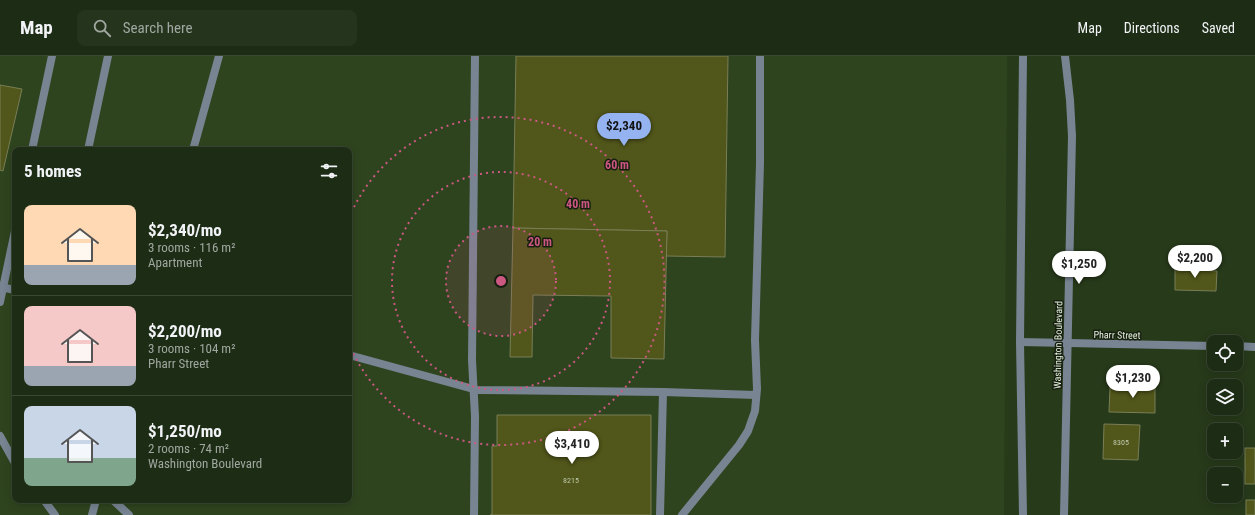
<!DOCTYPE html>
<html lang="en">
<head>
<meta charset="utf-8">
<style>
  :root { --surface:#1d2c14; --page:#25341d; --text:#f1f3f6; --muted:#a0a7a0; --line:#3b4834; --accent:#95b2f1 }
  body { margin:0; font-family:"Roboto Condensed",sans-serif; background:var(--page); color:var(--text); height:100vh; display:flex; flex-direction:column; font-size:15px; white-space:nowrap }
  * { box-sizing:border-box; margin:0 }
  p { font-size:13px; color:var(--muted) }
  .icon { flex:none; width:22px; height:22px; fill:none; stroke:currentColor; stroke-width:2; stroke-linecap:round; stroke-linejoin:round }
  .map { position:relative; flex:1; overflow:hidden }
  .panel { position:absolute; left:12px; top:91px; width:340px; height:356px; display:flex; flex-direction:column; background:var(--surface); border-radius:8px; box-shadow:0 2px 10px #0003,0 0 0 1px var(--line) }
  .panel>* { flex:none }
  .fabs { position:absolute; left:1207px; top:279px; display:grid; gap:8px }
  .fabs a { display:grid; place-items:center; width:36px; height:36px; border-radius:8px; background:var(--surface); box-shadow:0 2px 10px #0003,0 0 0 1px var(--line); font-size:20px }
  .price { position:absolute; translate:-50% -34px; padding:0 9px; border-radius:14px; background:#fff; color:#222; font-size:13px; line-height:26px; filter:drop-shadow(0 1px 2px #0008) }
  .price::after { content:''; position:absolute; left:50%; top:24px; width:12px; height:9px; margin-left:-6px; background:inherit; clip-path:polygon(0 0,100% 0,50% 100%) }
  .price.on { background:var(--accent); color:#111 }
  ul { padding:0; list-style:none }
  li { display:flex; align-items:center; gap:12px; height:100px; padding:0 12px }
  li+li { border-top:1px solid var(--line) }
  li span { display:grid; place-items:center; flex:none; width:112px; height:80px; border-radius:8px; color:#555 }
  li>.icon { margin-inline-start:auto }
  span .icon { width:48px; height:48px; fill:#fffc; stroke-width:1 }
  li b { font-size:17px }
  h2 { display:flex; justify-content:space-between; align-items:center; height:48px; padding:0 12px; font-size:17px }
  header { display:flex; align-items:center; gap:24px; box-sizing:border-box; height:56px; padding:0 20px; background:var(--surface); border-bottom:1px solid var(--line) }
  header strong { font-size:19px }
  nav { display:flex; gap:22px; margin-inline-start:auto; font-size:14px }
  .search { width:280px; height:36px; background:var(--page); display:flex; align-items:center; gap:10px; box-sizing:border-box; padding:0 14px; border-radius:8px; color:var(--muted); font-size:15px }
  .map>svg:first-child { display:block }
</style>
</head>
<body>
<header>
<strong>Map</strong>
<div class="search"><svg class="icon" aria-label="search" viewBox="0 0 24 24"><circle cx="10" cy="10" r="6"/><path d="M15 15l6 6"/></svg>Search here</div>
<nav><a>Map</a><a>Directions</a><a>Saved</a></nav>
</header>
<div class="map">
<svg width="1255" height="459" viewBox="0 0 1255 459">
  <rect width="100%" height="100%" fill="#273a1a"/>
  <path fill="#2e441e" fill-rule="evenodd" d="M0 0H1007L1004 459H0ZM15 94H349V444H15Z"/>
  <g fill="#51561a" stroke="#797e56">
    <path d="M516 0H728L725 201 666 200 667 175 513 172Z"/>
    <path d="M0 29 22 33 3 115 0 114Z"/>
    <path d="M513 172 667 175 664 303 611 302V240L533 239 532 301H510Z"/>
    <path d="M1175 210 1201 211 1200 214 1217 215 1216 235 1175 234Z"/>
    <path d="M1127 328H1144V330L1155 331V357L1109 356 1110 331H1127Z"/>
    <path d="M497 359H651V459H490H492V390H497Z"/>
    <path d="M1104 368 1140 369 1138 404 1103 403Z"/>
    <rect x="1245" y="392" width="10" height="36"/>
    <rect x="1246" y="444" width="9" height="15"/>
  </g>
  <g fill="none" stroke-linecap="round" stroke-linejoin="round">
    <g stroke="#788492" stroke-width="8">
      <path d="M32 94 52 0"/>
      <path d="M88 94 108 0"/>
      <path d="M193 94 219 0"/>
      <path d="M0 231 15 234"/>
      <path d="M0 246 15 175"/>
      <path d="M349 299 477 334 663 336 660 459"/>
      <path d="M663 336 756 339"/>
      <path d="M0 380 15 407"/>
      <path d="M44 444 55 459"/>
      <path d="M113 444 129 459"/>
      <path d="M92 459 96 444"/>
      <path d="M474 459 475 360 472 304 475 0"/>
      <path d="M682 459 739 389 748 375 755 355 757 333 755 284 760 107V0"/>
    </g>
    <g stroke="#788492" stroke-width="8">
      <path d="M1020 286 1214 290"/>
      <path d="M1236 290 1255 291"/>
      <path d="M1023 459 1020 286 1023 0"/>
      <path d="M1064 459 1072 80 1070 44 1065 0"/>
    </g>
  </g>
  <circle cx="501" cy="225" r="55" fill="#cc5881" fill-opacity=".12"/>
  <g fill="none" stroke="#cc5881" stroke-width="2" stroke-dasharray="2 4">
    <circle cx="501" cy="225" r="55"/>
    <circle cx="501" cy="225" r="109"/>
    <path d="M349 162A164 164 0 1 1 349 288"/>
  </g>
  <g text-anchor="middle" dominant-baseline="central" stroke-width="3" stroke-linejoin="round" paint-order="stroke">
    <g font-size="8" fill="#bec9ab">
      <text x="1121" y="386">8305</text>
      <text x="571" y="424">8215</text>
    </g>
    <g font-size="10" fill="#e3efdb" stroke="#161e10">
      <text transform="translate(1117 279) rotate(1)">Pharr Street</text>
      <text transform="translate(1058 289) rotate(-89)">Washington Boulevard</text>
    </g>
  </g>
  <circle cx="501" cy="225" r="6" fill="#cc5881" stroke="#161e10" stroke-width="2"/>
  <g font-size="12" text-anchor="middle" font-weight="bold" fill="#cc5881" stroke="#161e10" stroke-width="3" stroke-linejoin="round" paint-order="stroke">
    <text x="617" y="113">60 m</text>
    <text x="578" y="152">40 m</text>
    <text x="540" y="190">20 m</text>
  </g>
</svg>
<div class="fabs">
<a><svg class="icon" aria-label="locate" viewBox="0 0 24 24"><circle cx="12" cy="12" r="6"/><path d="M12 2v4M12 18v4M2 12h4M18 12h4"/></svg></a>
<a><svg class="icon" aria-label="layers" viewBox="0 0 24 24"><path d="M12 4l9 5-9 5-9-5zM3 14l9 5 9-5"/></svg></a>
<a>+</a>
<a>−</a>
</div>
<b class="price on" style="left:624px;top:91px">$2,340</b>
<b class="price" style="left:1195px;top:223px">$2,200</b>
<b class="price" style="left:1079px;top:229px">$1,250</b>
<b class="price" style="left:1133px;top:343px">$1,230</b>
<b class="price" style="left:572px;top:409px">$3,410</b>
<section class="panel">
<h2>5 homes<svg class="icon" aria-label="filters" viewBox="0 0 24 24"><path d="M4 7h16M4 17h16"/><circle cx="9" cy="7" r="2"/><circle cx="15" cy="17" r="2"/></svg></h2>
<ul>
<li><span style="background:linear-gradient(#ffd9b3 75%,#9aa5b1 0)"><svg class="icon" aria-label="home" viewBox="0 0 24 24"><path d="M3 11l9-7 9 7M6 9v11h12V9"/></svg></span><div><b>$2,340/mo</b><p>3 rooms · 116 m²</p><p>Apartment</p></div></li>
<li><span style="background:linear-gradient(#f6c9c9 75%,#9aa5b1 0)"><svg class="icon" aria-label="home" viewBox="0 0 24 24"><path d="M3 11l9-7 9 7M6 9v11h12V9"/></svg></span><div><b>$2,200/mo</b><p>3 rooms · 104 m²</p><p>Pharr Street</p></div></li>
<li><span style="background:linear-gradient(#c9d6e8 65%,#7fa58c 0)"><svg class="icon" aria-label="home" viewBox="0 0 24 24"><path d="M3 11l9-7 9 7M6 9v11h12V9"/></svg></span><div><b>$1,250/mo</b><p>2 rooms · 74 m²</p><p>Washington Boulevard</p></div></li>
</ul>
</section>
</div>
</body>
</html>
